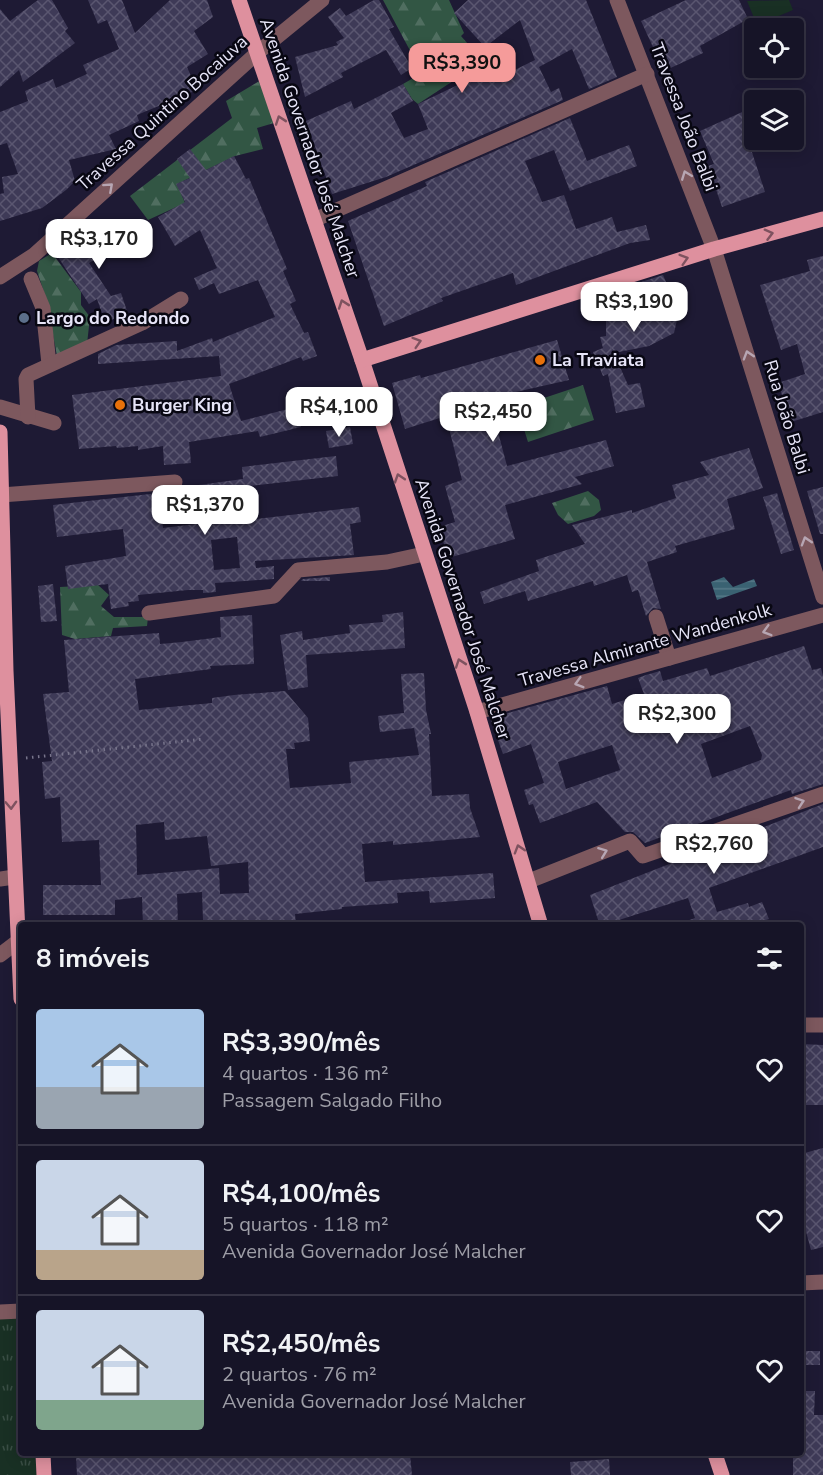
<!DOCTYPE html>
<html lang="pt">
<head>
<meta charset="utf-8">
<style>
  :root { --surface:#161427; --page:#1f1d2f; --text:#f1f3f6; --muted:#9e9ea7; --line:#353344; --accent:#f59b9a }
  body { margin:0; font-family:"Nunito Sans",sans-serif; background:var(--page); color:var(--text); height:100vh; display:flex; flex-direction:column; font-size:22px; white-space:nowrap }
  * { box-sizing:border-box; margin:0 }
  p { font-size:20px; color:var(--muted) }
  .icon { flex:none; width:33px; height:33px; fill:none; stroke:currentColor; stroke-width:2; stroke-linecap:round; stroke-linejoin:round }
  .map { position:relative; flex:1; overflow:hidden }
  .sheet { position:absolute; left:18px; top:922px; width:786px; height:534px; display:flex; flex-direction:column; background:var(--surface); border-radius:6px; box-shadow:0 3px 15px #0003,0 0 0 2px var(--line) }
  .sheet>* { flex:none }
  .tools { position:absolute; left:744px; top:18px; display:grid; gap:12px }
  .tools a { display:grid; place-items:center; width:60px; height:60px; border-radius:6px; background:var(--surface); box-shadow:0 3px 15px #0003,0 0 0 2px var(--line); font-size:30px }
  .price { position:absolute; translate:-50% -51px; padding:0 14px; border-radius:12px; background:#fff; color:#222; font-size:20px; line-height:39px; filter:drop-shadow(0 2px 3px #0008) }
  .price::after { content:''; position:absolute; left:50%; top:36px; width:18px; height:14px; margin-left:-9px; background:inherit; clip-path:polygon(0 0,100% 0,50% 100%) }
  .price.active { background:var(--accent); color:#111 }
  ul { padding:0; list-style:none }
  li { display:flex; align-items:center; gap:18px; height:150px; padding:0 18px }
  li+li { border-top:2px solid var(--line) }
  li span { display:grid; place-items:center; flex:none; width:168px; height:120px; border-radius:6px; color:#555 }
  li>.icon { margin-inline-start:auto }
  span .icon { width:72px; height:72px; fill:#fffc; stroke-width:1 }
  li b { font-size:26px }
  h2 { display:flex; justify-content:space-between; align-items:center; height:72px; padding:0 18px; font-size:26px }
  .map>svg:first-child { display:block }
</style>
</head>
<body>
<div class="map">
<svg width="823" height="1475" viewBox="0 0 823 1475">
  <defs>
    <pattern id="forest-firs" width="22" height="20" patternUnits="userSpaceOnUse" patternTransform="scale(1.5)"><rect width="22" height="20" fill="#325644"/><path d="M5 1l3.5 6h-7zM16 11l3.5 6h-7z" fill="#506e60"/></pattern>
    <pattern id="park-tufts" width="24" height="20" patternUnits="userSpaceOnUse" patternTransform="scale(1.5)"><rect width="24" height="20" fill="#193024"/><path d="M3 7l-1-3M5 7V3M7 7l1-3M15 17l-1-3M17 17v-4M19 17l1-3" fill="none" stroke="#3a4e45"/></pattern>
    <pattern id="water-rules" width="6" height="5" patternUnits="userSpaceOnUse" patternTransform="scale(1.5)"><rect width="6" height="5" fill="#3a6272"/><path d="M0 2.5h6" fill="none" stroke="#567887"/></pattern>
    <pattern id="building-cross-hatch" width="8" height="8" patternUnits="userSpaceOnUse" patternTransform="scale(1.5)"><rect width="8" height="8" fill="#3e3a57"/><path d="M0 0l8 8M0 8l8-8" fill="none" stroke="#5a5670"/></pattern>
  </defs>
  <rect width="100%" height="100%" fill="#1e1a34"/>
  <path fill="#193024" d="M789 0 793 10 757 25 747 1Z"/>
  <g fill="url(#forest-firs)">
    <path d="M383 0H449L464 33 461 36 475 52 470 57 476 70 466 76 459 70 453 81 418 104 412 99 403 84 422 73Z"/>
    <path d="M261 80 274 123 257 128 263 149 235 156 177 184 185 203 148 220 130 196 232 118 226 101Z"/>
    <path d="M52 253 81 292V305L90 317 87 344 57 356 46 298 37 271 39 261Z"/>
    <path d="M583 385 594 420 528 442 517 407Z"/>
    <path d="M588 491 599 500 601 510 594 516 568 524 558 515 552 503Z"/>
    <path d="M98 585 109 595 101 606 114 617H148L147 626 113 628 111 636 75 639 62 635 60 587Z"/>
  </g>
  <path fill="url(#park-tufts)" d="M21 1317V1454H35L37 1475H0V1318Z"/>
  <g fill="url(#water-rules)">
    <path d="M753 31 754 34V62L742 36Z"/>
    <path d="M724 577 733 587 754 579 757 586 717 600 711 582Z"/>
  </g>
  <g fill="url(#building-cross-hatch)" fill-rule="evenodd">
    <path d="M38 0H52L68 28 65 31 75 43 23 82 19 70 0 87V9L10 21Z"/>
    <path d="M88 0H122L135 33 170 0H207L213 17 194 31 208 54 187 67 197 90 137 115 139 121 109 135 116 149 69 160 75 181 66 190 42 208 0 221V194L4 193 2 177 18 174 7 143 0 145V112L28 101 25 91 53 79 56 88 87 74 83 65 119 49 107 20 98 24Z"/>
    <path d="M374 0H379L394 27 389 29 412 68 401 75 386 50 341 73 343 77 305 97 295 57 338 45 336 42 344 38 328 17 340 8 346 16Z"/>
    <path d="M468 0H586L617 77 589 89 572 49 539 67 551 92 559 88 563 100 386 177 332 194 306 121 351 101 354 109 403 84 413 101 391 113 404 138 428 129 418 104 489 70 494 80 535 60 520 20 485 47 454 13Z"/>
    <path d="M686 0H739L748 19 700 46 703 53 664 71 641 21Z"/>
    <path d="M749 109 754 124 744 128 765 192 722 207 708 166 714 164 700 131Z"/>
    <path d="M570 118 587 161 629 145 637 166 570 191 554 150 525 161 542 202 564 195 576 229 612 217 617 232 646 225 650 240 630 243 516 285 513 273 441 298 443 301 384 326 348 221 427 186 425 182Z"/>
    <path d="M190 149 206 170 234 156 246 179 249 178 287 269 283 271 296 301 290 304 304 333 308 332 317 356 303 361 301 357 229 384 241 421 296 407 301 427 260 437 258 431 189 442 191 463 164 465 163 446 138 450V446L117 448 116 446 79 449 72 395 221 376 219 356 98 364V354L116 345 177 341V351L212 338 213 342 275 317 258 280 219 294 214 283 199 290 194 278 217 268 200 230 175 246 158 217 185 202 176 184 190 178 177 159Z"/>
    <path d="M128 220 141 240 125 251 121 245 89 263 111 296 121 293 128 314 105 322 97 299 89 304 58 257 77 244 81 251 113 233 112 231Z"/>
    <path d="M823 256V412L791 422 778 383 805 374 797 344 781 350 760 285 810 271 807 260Z"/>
    <path d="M663 275 674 300 677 320 674 333 649 346 614 353 610 345 628 385 640 383 645 407 616 413 608 374 603 376 593 352 603 348 600 337 606 336V316L610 304 607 293Z"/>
    <path d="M557 340 569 380 489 398 507 466 606 440 614 466 575 477 582 484 505 505 515 539 448 558 439 527 455 522 445 486 462 480 446 416 405 429 392 383 420 375 421 378Z"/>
    <path d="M350 427 353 444 329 448 326 431Z"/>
    <path d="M749 448 763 488 727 499 735 529 675 546 677 552 647 562 661 609 653 608 646 616 638 590 632 592 627 575 594 586 593 581 528 601 525 591 484 604 480 592 539 571 536 560 585 544 572 525 632 510V513L676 498 672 485 709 475 700 462Z"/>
    <path d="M336 456 338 476 250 486 256 519 359 507 361 522 350 524 354 555 255 561 256 568 274 566V579L215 583 216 592 203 593V590H188L138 595 139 601 128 602 129 606 111 609 108 584 68 589 65 566 126 556 123 529 57 537 53 505 159 493 163 528 203 523 199 485 243 479 242 467ZM237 537 240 568 214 570 211 540Z"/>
    <path d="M823 487V534H820L807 491Z"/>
    <path d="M777 493 794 550 781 554 763 497Z"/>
    <path d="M330 577V581H301L303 579Z"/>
    <path d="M53 584 57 621 41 622 38 586Z"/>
    <path d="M403 612 405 648 306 655 308 687 288 690 280 635 302 631 303 640 350 633 349 625 383 622 382 615Z"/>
    <path d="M252 615 254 664 210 666 211 669 135 679 139 710 212 703V698L234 695 285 691 308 718 310 741 294 743 295 749H286L290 788 351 783 349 762 419 755 414 728 380 732 378 716 404 713 401 674 424 673 426 710 431 734H429L432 796 469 794 470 808 480 837 393 845V841L362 844 365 882 493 873 495 898 430 903 429 891 397 893 398 903 342 907V909L295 914 296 926H221V920H203L202 892 177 894 178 926H143L142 897 115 900V915H43V885H101L99 840 62 842 60 797 45 799 42 762 52 761 43 694 69 692 64 640 159 633 160 644 182 642 221 637 220 617ZM164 822 165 840 207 836 211 866 248 862 249 893 220 894 219 868 137 875 136 825Z"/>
    <path d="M804 646 812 670 821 668 823 676V784L792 794 791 790 645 843 633 832H625L597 802 540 823 533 804 529 805 524 790 544 783 531 744 503 754 490 718 607 686 612 704 644 694 638 678 646 675 660 671 663 681 707 668 710 676ZM750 726 762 755 761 760 712 778 701 744ZM612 745 620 770 566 789 558 762Z"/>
    <path d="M823 804V847L709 888 717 912 748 903 749 907 762 902 769 919 747 926H684V922L695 918 688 898 600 926 590 895Z"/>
    <path d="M801 1044 823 1045V1105H801Z"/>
    <path d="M823 1148V1247L811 1250 801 1213V1154Z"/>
    <rect x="801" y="1351" width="19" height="14"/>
    <path d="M801 1391H815L814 1415H823V1475H793V1454H801Z"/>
    <path d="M198 1454H410L412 1475H77L76 1456Z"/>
    <path d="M609 1459 610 1475H571L570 1462Z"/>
  </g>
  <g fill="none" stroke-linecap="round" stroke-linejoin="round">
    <path stroke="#78758c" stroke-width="3" stroke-dasharray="1.5 4.5" stroke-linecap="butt" d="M26 758 204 739"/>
    <g stroke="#7d585e" stroke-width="15">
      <path d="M617 0 714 249 823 597"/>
      <path d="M314 220 647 74"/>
      <path d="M0 277 34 255 256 54 322 0"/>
      <path d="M31 279 43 308 49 364"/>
      <path d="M0 407 54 423"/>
      <path d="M28 417 26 379 28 375 142 323 181 299"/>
      <path d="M1 495 175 482"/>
      <path d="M149 613 274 596 298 570 387 562 424 554"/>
      <path d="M656 617 669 658"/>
      <path d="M477 712 823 615"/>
      <path d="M0 879 14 877"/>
      <path d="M529 881 630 841 643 856 823 794"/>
      <path d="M0 955 21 939"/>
      <path d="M801 1025H823"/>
      <path d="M801 1283 823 1282"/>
      <path d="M0 1312 21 1311"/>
    </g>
    <g stroke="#de909e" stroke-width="15">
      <path d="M239 0 362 360 477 712 541 926"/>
      <path d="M362 360 714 249 823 219"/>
      <path d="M0 432 6 671 21 999"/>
      <path d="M43 1454 44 1475"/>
      <path d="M715 1454 722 1475"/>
    </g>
  </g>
  <defs><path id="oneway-chevron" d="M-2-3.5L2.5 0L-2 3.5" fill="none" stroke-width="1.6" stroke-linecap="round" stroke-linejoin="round" transform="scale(1.5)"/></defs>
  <g stroke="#7e525f">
    <use href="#oneway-chevron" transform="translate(280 120) rotate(-109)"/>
    <use href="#oneway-chevron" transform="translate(769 234) rotate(-15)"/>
    <use href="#oneway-chevron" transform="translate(684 259) rotate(-17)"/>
    <use href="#oneway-chevron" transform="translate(343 304) rotate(-109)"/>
    <use href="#oneway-chevron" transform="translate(417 342) rotate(-17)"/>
    <use href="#oneway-chevron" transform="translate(399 478) rotate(-108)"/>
    <use href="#oneway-chevron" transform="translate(460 663) rotate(-109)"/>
    <use href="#oneway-chevron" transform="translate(11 805) rotate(88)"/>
    <use href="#oneway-chevron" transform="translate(519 849) rotate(-107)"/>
  </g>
  <g stroke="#b7a6b3">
    <use href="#oneway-chevron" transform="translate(686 175) rotate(-111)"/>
    <use href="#oneway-chevron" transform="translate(109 187) rotate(-42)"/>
    <use href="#oneway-chevron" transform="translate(748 355) rotate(-107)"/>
    <use href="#oneway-chevron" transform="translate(806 541) rotate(-107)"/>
    <use href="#oneway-chevron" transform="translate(767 631) rotate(164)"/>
    <use href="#oneway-chevron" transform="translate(579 683) rotate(164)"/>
    <use href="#oneway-chevron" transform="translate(800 802) rotate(-19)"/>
    <use href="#oneway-chevron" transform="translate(603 852) rotate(-21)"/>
  </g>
  <circle fill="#5c6f8a" stroke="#080712" stroke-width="2" cx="24" cy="318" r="6"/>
  <g fill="#e8710a" stroke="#080712" stroke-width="2">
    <circle cx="540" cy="360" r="6"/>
    <circle cx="120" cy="405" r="6"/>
  </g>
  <g text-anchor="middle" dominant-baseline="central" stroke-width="5" stroke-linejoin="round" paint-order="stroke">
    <g font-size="18" fill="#e7e5f8" stroke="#080712">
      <text transform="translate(162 113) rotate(-42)">Travessa Quintino Bocaiuva</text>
      <text transform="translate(684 117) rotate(69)">Travessa João Balbi</text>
      <text transform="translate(310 148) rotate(71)">Avenida Governador José Malcher</text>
      <text transform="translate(787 417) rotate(73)">Rua João Balbi</text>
      <text transform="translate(463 609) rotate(72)">Avenida Governador José Malcher</text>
      <text transform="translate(645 645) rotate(-16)">Travessa Almirante Wandenkolk</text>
    </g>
    <g font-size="18" font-weight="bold" fill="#e7e5f8" stroke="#080712" text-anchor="start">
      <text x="36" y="318">Largo do Redondo</text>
      <text x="552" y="360">La Traviata</text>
      <text x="132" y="405">Burger King</text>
    </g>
  </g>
</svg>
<div class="tools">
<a><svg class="icon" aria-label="locate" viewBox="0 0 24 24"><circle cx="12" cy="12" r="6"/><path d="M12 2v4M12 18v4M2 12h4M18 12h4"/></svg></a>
<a><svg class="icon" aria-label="layers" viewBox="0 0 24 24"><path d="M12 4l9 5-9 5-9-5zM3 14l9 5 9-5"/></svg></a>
</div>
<b class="price active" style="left:462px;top:94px">R$3,390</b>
<b class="price" style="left:99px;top:270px">R$3,170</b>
<b class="price" style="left:634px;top:333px">R$3,190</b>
<b class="price" style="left:339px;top:438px">R$4,100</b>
<b class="price" style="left:493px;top:443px">R$2,450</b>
<b class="price" style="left:205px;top:536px">R$1,370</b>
<b class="price" style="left:677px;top:745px">R$2,300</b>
<b class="price" style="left:714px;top:875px">R$2,760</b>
<section class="sheet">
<h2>8 imóveis<svg class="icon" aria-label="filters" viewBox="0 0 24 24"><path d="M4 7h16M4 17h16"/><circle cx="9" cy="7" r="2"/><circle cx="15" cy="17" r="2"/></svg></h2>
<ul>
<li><span style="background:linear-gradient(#a9c7e8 65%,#9aa5b1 0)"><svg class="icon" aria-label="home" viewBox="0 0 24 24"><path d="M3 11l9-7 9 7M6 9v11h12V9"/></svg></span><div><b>R$3,390/mês</b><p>4 quartos · 136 m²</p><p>Passagem Salgado Filho</p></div><svg class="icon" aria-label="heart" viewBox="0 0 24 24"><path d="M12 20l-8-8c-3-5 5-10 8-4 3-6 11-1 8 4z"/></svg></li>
<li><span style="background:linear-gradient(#c9d6e8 75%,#b9a48a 0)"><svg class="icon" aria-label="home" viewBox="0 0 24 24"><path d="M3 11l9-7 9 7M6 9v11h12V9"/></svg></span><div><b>R$4,100/mês</b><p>5 quartos · 118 m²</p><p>Avenida Governador José Malcher</p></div><svg class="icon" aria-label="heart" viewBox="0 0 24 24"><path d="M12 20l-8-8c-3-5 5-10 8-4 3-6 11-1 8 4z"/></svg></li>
<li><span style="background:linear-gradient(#c9d6e8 75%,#7fa58c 0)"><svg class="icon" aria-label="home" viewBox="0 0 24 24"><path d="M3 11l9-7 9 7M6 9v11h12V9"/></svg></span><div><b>R$2,450/mês</b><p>2 quartos · 76 m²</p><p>Avenida Governador José Malcher</p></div><svg class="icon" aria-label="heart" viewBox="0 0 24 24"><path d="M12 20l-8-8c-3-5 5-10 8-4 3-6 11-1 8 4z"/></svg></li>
</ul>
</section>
</div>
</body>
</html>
